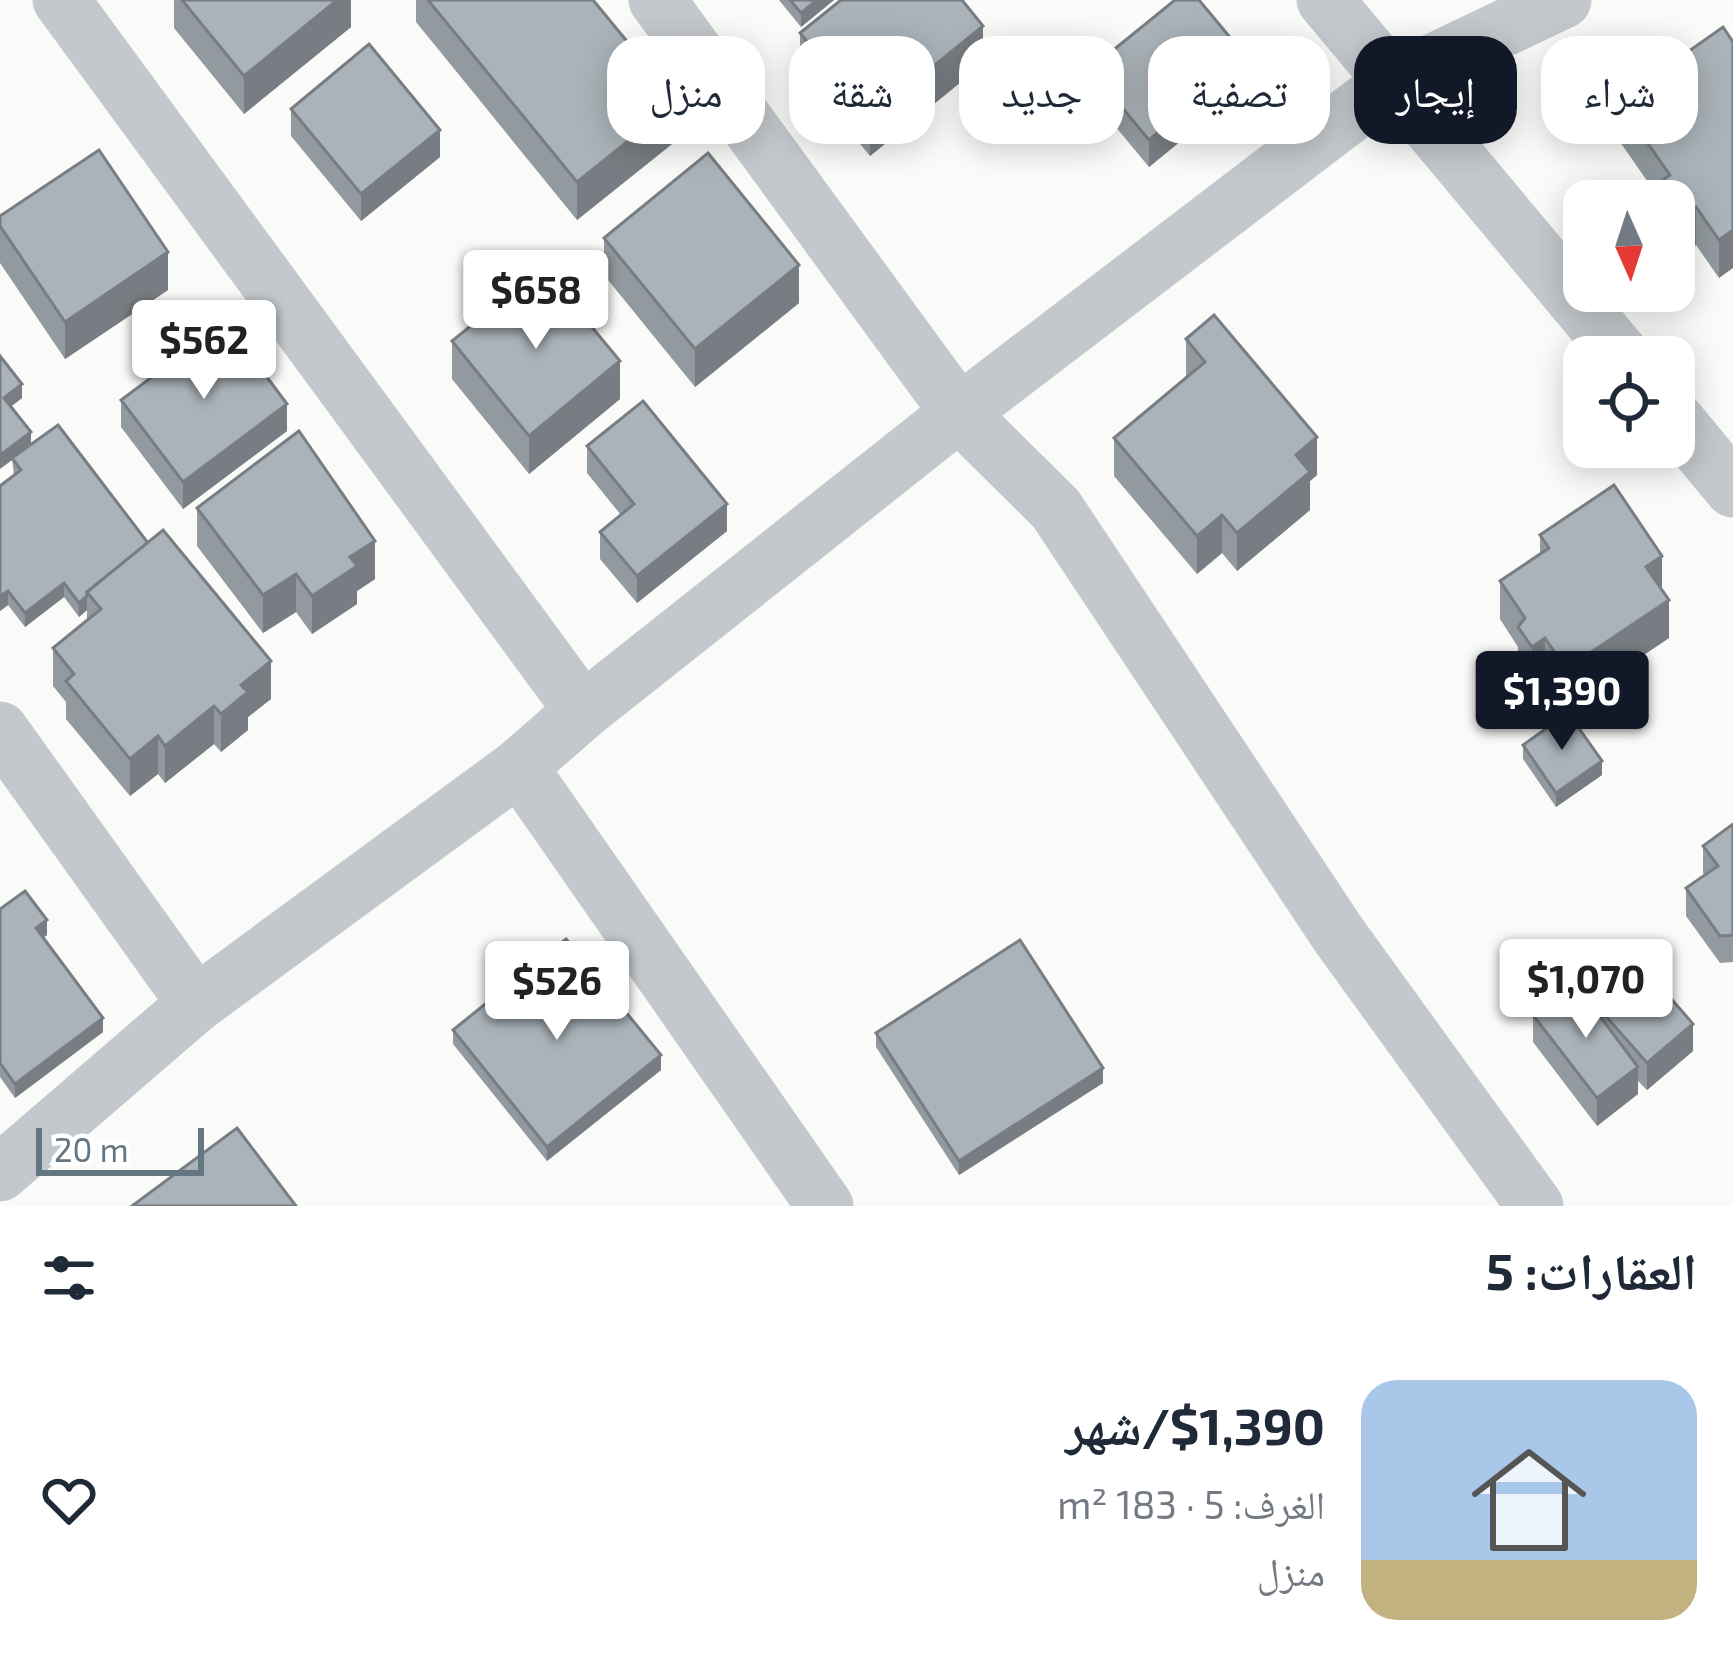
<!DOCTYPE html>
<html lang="ar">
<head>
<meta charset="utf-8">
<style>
  :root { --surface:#fff; --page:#f6f6f7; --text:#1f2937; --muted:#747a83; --accent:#111827 }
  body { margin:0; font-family:"Exo 2","Noto Naskh Arabic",sans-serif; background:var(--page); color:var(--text); direction:rtl; height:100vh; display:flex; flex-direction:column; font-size:45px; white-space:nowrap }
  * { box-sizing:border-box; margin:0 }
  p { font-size:39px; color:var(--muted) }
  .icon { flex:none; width:66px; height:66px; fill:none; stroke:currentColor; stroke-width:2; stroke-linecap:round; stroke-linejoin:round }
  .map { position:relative; height:1206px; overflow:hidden; direction:ltr }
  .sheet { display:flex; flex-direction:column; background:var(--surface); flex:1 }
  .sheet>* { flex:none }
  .top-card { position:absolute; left:36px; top:36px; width:1662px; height:108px; direction:rtl; display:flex; gap:24px }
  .needle { width:78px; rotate:177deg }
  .controls { position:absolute; left:1563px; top:180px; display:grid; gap:24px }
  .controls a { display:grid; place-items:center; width:132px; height:132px; border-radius:24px; background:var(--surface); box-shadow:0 6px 30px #0003; font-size:60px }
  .scale { position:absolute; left:36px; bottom:30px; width:168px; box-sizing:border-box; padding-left:12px; border:6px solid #657683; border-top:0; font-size:33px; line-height:42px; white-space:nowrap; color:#657683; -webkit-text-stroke:9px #fff; paint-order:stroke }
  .price { position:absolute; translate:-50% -102px; padding:0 27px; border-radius:12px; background:#fff; color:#222; font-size:39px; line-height:78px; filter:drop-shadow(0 3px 6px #0008) }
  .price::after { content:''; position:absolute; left:50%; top:72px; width:36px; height:27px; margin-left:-18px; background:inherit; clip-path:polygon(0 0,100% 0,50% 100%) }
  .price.current { background:var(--accent); color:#fff }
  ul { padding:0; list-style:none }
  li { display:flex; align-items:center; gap:36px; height:300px; padding:0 36px }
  li span { display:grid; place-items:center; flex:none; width:336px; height:240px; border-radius:36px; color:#555 }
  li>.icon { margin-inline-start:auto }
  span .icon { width:144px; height:144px; fill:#fffc; stroke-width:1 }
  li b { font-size:51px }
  h2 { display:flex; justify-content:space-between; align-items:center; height:144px; padding:0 36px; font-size:51px }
  .tag { padding:0 42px; border-radius:36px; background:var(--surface); box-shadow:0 6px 30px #0003; font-size:42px; line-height:108px }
  .tag.current { background:var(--accent); color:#fff }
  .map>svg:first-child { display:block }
</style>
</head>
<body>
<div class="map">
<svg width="1733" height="1206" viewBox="0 0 1733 1206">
  <rect width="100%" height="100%" fill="#fafaf8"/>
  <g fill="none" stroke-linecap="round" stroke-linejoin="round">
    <g stroke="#c3c8cc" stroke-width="57">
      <path d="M61 0 583 711"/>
      <path d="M657 0 959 413 1056 509 1338 934 1535 1206"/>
      <path d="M1325 0 1623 357"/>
      <path d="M1674 418 1733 489"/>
      <path d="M0 730 196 1004 519 767 583 711 959 413 1394 81 1563 0"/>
      <path d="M519 767 825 1206"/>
      <path d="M0 1173 196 1004"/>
    </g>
  </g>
  <g fill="#929a9f">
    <path d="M174 0H351V27L244 114 174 28Z"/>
    <path d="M416 0H593L677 140 577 220 416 22Z"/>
    <path d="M779 0H834L801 27Z"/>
    <path d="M1723 27 1719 278 1696 245 1687 251 1674 232V201H1661L1618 139V101Z"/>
    <path d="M800 33 983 64 870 156 800 71Z"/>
    <path d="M1090 69 1248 86 1149 167 1090 96Z"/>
    <path d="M291 109 440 157 361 221 291 136Z"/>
    <path d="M0 216 168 290 65 359 0 263Z"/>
    <path d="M604 238 799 303 695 387 604 275Z"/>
    <path d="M1186 339 1317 475 1310 481V510L1237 571 1222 553 1197 574 1114 476V438L1186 378Z"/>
    <path d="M452 341 620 399 529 474 452 379Z"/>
    <path d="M0 356 22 398 11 406 31 445 148 543 271 699 248 717V730L221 752 214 744 165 783 158 774 130 796 66 719V702L53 686V648L87 620V610L79 617 64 597 25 627 8 605 0 611V486L14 475Z"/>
    <path d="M121 400 287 431 183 509 121 427Z"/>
    <path d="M587 446 727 531 637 603 600 559V532L621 515 587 473Z"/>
    <path d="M197 508 375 579 357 591V604L312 634 296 612 263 633 197 546Z"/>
    <path d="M1540 535 1662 590 1669 638 1566 707 1545 676 1532 685 1518 665V647L1500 619V581L1540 553Z"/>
    <path d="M1523 745 1602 775 1556 807 1523 759Z"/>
    <path d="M1733 824V962L1720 963 1686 916V888L1705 875 1703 873V846Z"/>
    <path d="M0 909 47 935 43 938 103 1032 15 1098 0 1077Z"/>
    <path d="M1596 1005 1693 1051 1647 1090 1638 1081V1094L1597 1126 1533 1042V1015L1596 1011Z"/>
    <path d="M453 1030 661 1070 547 1161 453 1044Z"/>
    <path d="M876 1033 1103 1083 959 1175 876 1047Z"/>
  </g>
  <g fill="#777d82">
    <path d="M337 0H351V27L244 114V76Z"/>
    <path d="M817 0H834L801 27V13Z"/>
    <path d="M983 26V64L870 156V118Z"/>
    <path d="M1248 59V86L1149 167V140Z"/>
    <path d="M677 102V140L577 220V182Z"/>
    <path d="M440 130V157L361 221V194Z"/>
    <path d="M1696 207V245L1687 251V213Z"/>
    <path d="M1733 230V268L1719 278V240Z"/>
    <path d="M168 252V290L65 359V322Z"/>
    <path d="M799 265V303L695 387V349Z"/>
    <path d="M620 361V399L529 474V436Z"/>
    <path d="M22 384V398L4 412V398Z"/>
    <path d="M287 404V431L183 509V482Z"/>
    <path d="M31 432V446L0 469V455Z"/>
    <path d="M1317 437V475L1310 481V510L1237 571V533L1296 455Z"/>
    <path d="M727 504V531L637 603V576Z"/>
    <path d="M1222 515V553L1197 574V536Z"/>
    <path d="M375 541V579L357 591V604L312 634V596L350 557Z"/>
    <path d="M1662 556V593L1646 567Z"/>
    <path d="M296 574V612L263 633V595Z"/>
    <path d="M64 583V597L25 627V613Z"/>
    <path d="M8 591V605L0 611V596Z"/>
    <path d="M87 596V610L79 617V603Z"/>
    <path d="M1669 600V638L1566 707V669Z"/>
    <path d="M1545 638V676L1532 685V647Z"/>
    <path d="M271 661V699L248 717V730L221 752V714L241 685Z"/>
    <path d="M214 706V744L165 783V746Z"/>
    <path d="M158 736V774L130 796V759Z"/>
    <path d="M1602 761V775L1556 807V793Z"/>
    <path d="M47 920V935L36 943V928Z"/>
    <path d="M103 1018V1032L15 1098V1084Z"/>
    <path d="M1693 1024V1051L1647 1090V1063Z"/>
    <path d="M661 1055V1070L547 1161V1147Z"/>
    <path d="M1638 1067V1094L1597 1126V1098Z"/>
    <path d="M1103 1068V1083L959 1175V1161Z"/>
  </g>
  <g fill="#aab3b9" stroke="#777d82" stroke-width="3">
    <path d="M182 0H337L244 76Z"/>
    <path d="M428 0H593L677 102 577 182Z"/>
    <path d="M790 0H817L801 13Z"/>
    <path d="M841 0H962L983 26 870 118 800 33Z"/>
    <path d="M1175 0H1199L1248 59 1149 140 1090 69Z"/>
    <path d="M1723 27 1733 42V230L1719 240 1696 207 1687 213 1664 179 1670 175 1618 101Z"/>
    <path d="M369 44 440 130 361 194 291 109Z"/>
    <path d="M99 150 168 252 65 322 0 226V216Z"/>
    <path d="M708 153 799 265 695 349 604 238Z"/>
    <path d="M543 268 620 361 529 436 452 341Z"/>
    <path d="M1214 315 1317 437 1296 455 1310 472 1237 533 1222 515 1197 536 1114 438 1205 362 1186 339Z"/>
    <path d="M226 322 287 404 183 482 121 400Z"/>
    <path d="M0 356 22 384 4 398 31 432 0 455Z"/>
    <path d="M643 401 727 504 637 576 600 532 634 504 587 446Z"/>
    <path d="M58 425 148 543 87 592V596L79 603 64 583 25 613 8 591 0 596V486L21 470 12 458Z"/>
    <path d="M299 431 375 541 350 557 357 566 312 596 296 574 263 595 197 508Z"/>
    <path d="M1614 485 1662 556 1646 567 1669 600 1566 669 1545 638 1532 647 1518 627 1525 618 1500 581 1549 548 1540 535Z"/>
    <path d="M163 530 271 661 241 685 248 692 221 714 214 706 165 746 158 736 130 759 66 681 74 674 53 648 101 609 87 592Z"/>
    <path d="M1568 713 1602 761 1556 793 1523 745Z"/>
    <path d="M1733 824V935L1720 936 1686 888 1718 866 1703 846Z"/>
    <path d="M25 891 47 920 36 928 103 1018 15 1084 0 1063V909Z"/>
    <path d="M566 939 661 1055 547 1147 453 1030Z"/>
    <path d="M1020 940 1103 1068 959 1161 876 1033Z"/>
    <path d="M1642 965 1693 1024 1647 1063 1596 1005Z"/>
    <path d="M1575 983 1638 1067 1597 1098 1533 1015Z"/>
    <path d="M237 1128 296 1206H132Z"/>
  </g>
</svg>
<div class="controls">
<a><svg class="needle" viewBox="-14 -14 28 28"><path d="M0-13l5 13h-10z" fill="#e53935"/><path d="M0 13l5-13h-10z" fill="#747a83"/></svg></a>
<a><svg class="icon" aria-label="locate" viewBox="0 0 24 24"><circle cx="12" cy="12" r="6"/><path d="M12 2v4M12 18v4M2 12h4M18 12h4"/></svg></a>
</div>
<div class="scale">20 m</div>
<b class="price" style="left:536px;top:352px">$658</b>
<b class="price" style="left:204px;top:402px">$562</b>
<b class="price current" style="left:1562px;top:753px">$1,390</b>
<b class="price" style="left:1586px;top:1041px">$1,070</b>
<b class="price" style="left:557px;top:1043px">$526</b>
<div class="top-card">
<a class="tag">شراء</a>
<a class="tag current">إيجار</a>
<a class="tag">تصفية</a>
<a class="tag">جديد</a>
<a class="tag">شقة</a>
<a class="tag">منزل</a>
</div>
</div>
<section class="sheet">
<h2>العقارات: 5<svg class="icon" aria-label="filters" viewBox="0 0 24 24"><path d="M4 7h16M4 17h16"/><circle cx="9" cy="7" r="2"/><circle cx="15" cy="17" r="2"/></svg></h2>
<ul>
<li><span style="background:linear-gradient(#a9c7e8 75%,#c2b280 0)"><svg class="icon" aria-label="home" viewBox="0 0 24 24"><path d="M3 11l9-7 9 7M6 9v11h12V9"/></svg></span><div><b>$1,390/شهر</b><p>الغرف: 5 · 183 m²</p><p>منزل</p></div><svg class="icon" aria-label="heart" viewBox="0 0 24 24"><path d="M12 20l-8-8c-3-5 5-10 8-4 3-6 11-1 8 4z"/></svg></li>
</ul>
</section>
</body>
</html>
